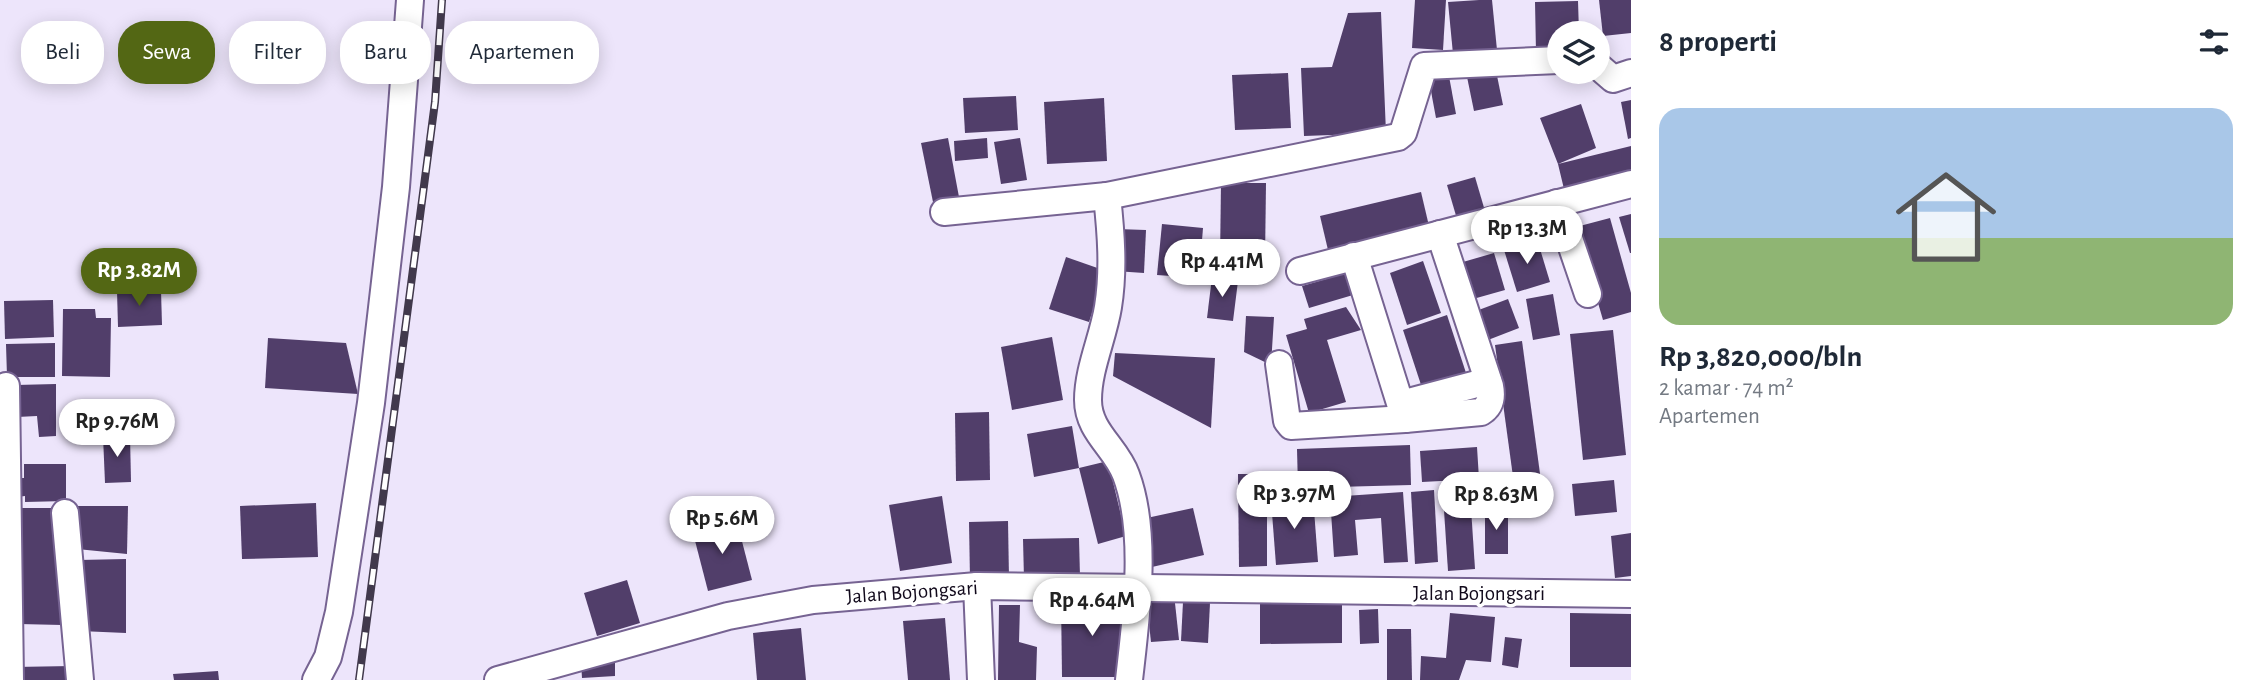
<!DOCTYPE html>
<html lang="id">
<head>
<meta charset="utf-8">
<style>
  :root { --surface:#fff; --page:#f2f2f3; --text:#1f2937; --muted:#747a83; --accent:#536714 }
  body { margin:0; font-family:"Alegreya Sans",sans-serif; background:var(--page); color:var(--text); height:100vh; display:flex; flex-direction:column; font-size:26px; white-space:nowrap }
  * { box-sizing:border-box; margin:0 }
  p { font-size:23px; color:var(--muted) }
  .icon { flex:none; width:38px; height:38px; fill:none; stroke:currentColor; stroke-width:2; stroke-linecap:round; stroke-linejoin:round }
  .map { position:relative; flex:1; overflow:hidden }
  .details { display:flex; flex-direction:column; background:var(--surface); width:630px }
  .details>* { flex:none }
  .guide { position:absolute; left:21px; top:21px; width:665px; height:63px; display:flex; gap:14px }
  .fabs { position:absolute; left:1547px; top:21px; display:grid; gap:14px }
  .fabs a { display:grid; place-items:center; width:63px; height:63px; border-radius:50%; background:var(--surface); box-shadow:0 4px 18px #0003; font-size:35px }
  .price { position:absolute; translate:-50% -60px; padding:0 16px; border-radius:24px; background:#fff; color:#222; font-size:23px; line-height:46px; filter:drop-shadow(0 2px 4px #0008) }
  .price::after { content:''; position:absolute; left:50%; top:42px; width:21px; height:16px; margin-left:-10px; background:inherit; clip-path:polygon(0 0,100% 0,50% 100%) }
  .price.selected { background:var(--accent); color:#fff }
  ul { padding:0; list-style:none }
  li { display:grid; align-content:center; gap:14px; height:371px; padding:0 28px }
  li span { display:grid; place-items:center; height:217px; border-radius:21px; color:#555 }
  li>.icon { margin-inline-start:auto }
  span .icon { width:126px; height:126px; fill:#fffc; stroke-width:1 }
  li b { font-size:30px }
  h2 { display:flex; justify-content:space-between; align-items:center; height:84px; padding:0 28px; font-size:30px }
  .tag { padding:0 24px; border-radius:28px; background:var(--surface); box-shadow:0 4px 18px #0003; font-size:24px; line-height:63px }
  .tag.selected { background:var(--accent); color:#fff }
  main { display:flex; flex:1; min-height:0 }
  .map>svg:first-child { display:block }
</style>
</head>
<body>
<main>
<div class="map">
<svg width="1631" height="680" viewBox="0 0 1631 680">
  <rect width="100%" height="100%" fill="#ede5fb"/>
  <g fill="#513e6a">
    <path d="M1415 0H1446L1443 50 1412 48Z"/>
    <path d="M1479 0H1492L1497 50 1453 54 1448 2Z"/>
    <path d="M1599 0H1631V33L1603 36Z"/>
    <path d="M1578 1 1579 33H1559V51L1536 52 1535 2Z"/>
    <path d="M1381 12 1386 133 1304 136 1301 68 1332 67 1348 13Z"/>
    <path d="M1495 66 1503 105 1474 111 1466 72Z"/>
    <path d="M1448 71 1456 114 1436 118 1428 75Z"/>
    <path d="M1288 73 1291 128 1235 130 1232 75Z"/>
    <path d="M1016 96 1018 130 965 133 963 98Z"/>
    <path d="M1104 98 1107 161 1047 164 1044 102Z"/>
    <path d="M1631 100V138L1628 139 1621 102Z"/>
    <path d="M1581 104 1596 148 1558 164 1631 146V172L1564 189 1558 164 1540 118Z"/>
    <path d="M948 138 959 197 933 202 921 143Z"/>
    <path d="M987 138 988 158 955 161 954 141Z"/>
    <path d="M1020 138 1027 180 1001 184 994 142Z"/>
    <path d="M1475 177 1485 211 1457 219 1447 185Z"/>
    <path d="M1221 183H1266L1265 260H1220Z"/>
    <path d="M1421 192 1429 226 1328 250 1320 216Z"/>
    <path d="M1631 214V253H1630L1619 217Z"/>
    <path d="M1610 218 1631 293V312L1603 320 1576 227Z"/>
    <path d="M1162 224 1203 228 1199 278 1157 275Z"/>
    <path d="M1117 229 1146 230 1144 273 1115 271Z"/>
    <path d="M1537 239 1550 282 1517 292 1504 250Z"/>
    <path d="M1494 253 1505 290 1473 299 1463 262Z"/>
    <path d="M1066 257 1106 271 1089 322 1049 309Z"/>
    <path d="M1423 261 1441 313 1407 325 1390 273Z"/>
    <path d="M1347 273 1353 295 1309 308 1302 286Z"/>
    <path d="M1212 277 1238 281 1233 321 1207 318Z"/>
    <path d="M161 290 162 325 118 327 117 291Z"/>
    <path d="M1553 294 1560 335 1533 340 1526 299Z"/>
    <path d="M1508 299 1519 328 1488 340 1476 311Z"/>
    <path d="M53 300 54 337 5 339 4 301Z"/>
    <path d="M1346 307 1361 330 1327 340 1346 402 1309 413 1286 335 1307 329 1304 319Z"/>
    <path d="M63 309H95L96 318H111L110 377 62 376Z"/>
    <path d="M1447 315 1468 379 1424 394 1403 330Z"/>
    <path d="M1246 316 1274 317 1271 365 1244 352Z"/>
    <path d="M1613 330 1626 455 1583 460 1570 334Z"/>
    <path d="M1052 337 1063 400 1012 410 1001 347Z"/>
    <path d="M268 338 346 343 358 394 265 388Z"/>
    <path d="M1522 341 1541 481 1514 484 1495 345Z"/>
    <path d="M55 343V377H7L6 344Z"/>
    <path d="M1115 353 1215 358 1211 428 1113 376Z"/>
    <path d="M56 384V436L39 437 37 416 17 417 16 385Z"/>
    <path d="M989 412 990 480 956 481 955 413Z"/>
    <path d="M1072 426 1079 468 1108 461 1126 536 1098 544 1079 468 1034 477 1027 434Z"/>
    <path d="M130 435 131 482 105 483 103 436Z"/>
    <path d="M1410 445 1411 485 1298 488 1297 449Z"/>
    <path d="M1477 447 1479 479 1422 482 1420 451Z"/>
    <path d="M24 464H66V501L25 502V496L17 497 16 478H24Z"/>
    <path d="M1238 474H1267V566L1239 567Z"/>
    <path d="M1614 480 1617 512 1575 516 1572 484Z"/>
    <path d="M1434 490 1438 562 1415 564 1411 492Z"/>
    <path d="M1403 492 1408 562 1384 563 1381 518 1355 520 1358 555 1334 557 1330 497Z"/>
    <path d="M1470 493 1475 569 1448 571 1443 495Z"/>
    <path d="M942 496 952 563 900 571 889 505Z"/>
    <path d="M1313 497 1318 562 1276 565 1271 500Z"/>
    <path d="M316 503 318 557 242 559 240 506Z"/>
    <path d="M77 506H128L127 554 77 549Z"/>
    <path d="M20 508H59L62 625 19 624Z"/>
    <path d="M1193 508 1204 555 1152 567 1142 519Z"/>
    <rect x="1485" y="509" width="23" height="45"/>
    <path d="M1008 521 1009 579 970 580 969 522Z"/>
    <path d="M737 522 752 580 708 591 693 533Z"/>
    <path d="M1631 533V576L1615 578 1611 536Z"/>
    <path d="M1079 538 1080 577 1024 579 1023 539Z"/>
    <path d="M126 559V633L80 631 79 560Z"/>
    <path d="M627 580 640 623 597 636 584 593Z"/>
    <path d="M1174 594 1179 640 1151 642 1146 597Z"/>
    <path d="M1061 599H1122V677H1062Z"/>
    <path d="M1183 602 1210 603 1208 643 1181 641Z"/>
    <path d="M1260 603H1342V643L1260 644Z"/>
    <path d="M999 605H1020L1019 642 1037 647 1036 680H998Z"/>
    <path d="M1378 609 1379 643 1360 644 1359 610Z"/>
    <path d="M1450 613 1495 617 1491 662 1466 660 1459 680H1420L1421 656 1446 658Z"/>
    <path d="M1570 613 1631 614V667H1570Z"/>
    <path d="M945 618 950 680H908L903 621Z"/>
    <path d="M801 628 806 680H757L753 633Z"/>
    <path d="M1387 629H1411L1412 680H1387Z"/>
    <path d="M1505 637 1522 639 1518 668 1502 665Z"/>
    <path d="M615 660V676L582 678 581 662Z"/>
    <path d="M72 666 73 680H13L14 667Z"/>
    <path d="M218 671 219 680H174L173 674Z"/>
  </g>
  <g fill="none" stroke-linecap="round" stroke-linejoin="round">
    <g stroke="#766392" stroke-width="30">
      <g id="street">
        <path d="M1598 66 1613 79 1631 73"/>
        <path d="M1107 196C1111 233 1114 270 1108 307 1103 338 1088 369 1088 400 1088 432 1116 447 1126 475 1148 534 1136 618 1129 680"/>
        <path d="M1557 203 1588 294"/>
        <path d="M944 212 1107 196 1398 137 1403 133 1424 66 1559 60"/>
        <path d="M1354 256 1405 419"/>
        <path d="M1300 271 1631 184"/>
        <path d="M1279 364 1287 421 1291 426 1405 419 1481 412C1491 406 1492 396 1490 386L1440 234"/>
        <path d="M6 386 10 680"/>
        <path d="M1401 404 1488 381"/>
        <path d="M65 513 80 680"/>
        <path d="M977 586 981 680"/>
        <path d="M316 680 328 657 339 612 371 403 396 187 410 0"/>
        <path d="M498 680 728 616 813 600 977 586 1631 594"/>
      </g>
    </g>
    <use href="#street" stroke="#fff" stroke-width="26"/>
    <g stroke="#41394c" stroke-width="8">
      <path id="rail" d="M359 680 435 102 442 0"/>
    </g>
    <use href="#rail" stroke="#fff" stroke-width="5" stroke-dasharray="16" stroke-linecap="butt"/>
  </g>
  <g text-anchor="middle" dominant-baseline="central" stroke-width="7" stroke-linejoin="round" paint-order="stroke">
    <g font-size="21" fill="#11091b" stroke="#fff">
      <text transform="translate(912 592) rotate(-4)">Jalan Bojongsari</text>
      <text x="1479" y="593">Jalan Bojongsari</text>
    </g>
  </g>
</svg>
<div class="fabs">
<a><svg class="icon" aria-label="layers" viewBox="0 0 24 24"><path d="M12 4l9 5-9 5-9-5zM3 14l9 5 9-5"/></svg></a>
</div>
<b class="price" style="left:1527px;top:266px">Rp 13.3M</b>
<b class="price" style="left:1222px;top:299px">Rp 4.41M</b>
<b class="price selected" style="left:139px;top:308px">Rp 3.82M</b>
<b class="price" style="left:117px;top:459px">Rp 9.76M</b>
<b class="price" style="left:1294px;top:531px">Rp 3.97M</b>
<b class="price" style="left:1496px;top:532px">Rp 8.63M</b>
<b class="price" style="left:722px;top:556px">Rp 5.6M</b>
<b class="price" style="left:1092px;top:638px">Rp 4.64M</b>
<div class="guide">
<a class="tag">Beli</a>
<a class="tag selected">Sewa</a>
<a class="tag">Filter</a>
<a class="tag">Baru</a>
<a class="tag">Apartemen</a>
</div>
</div>
<section class="details">
<h2>8 properti<svg class="icon" aria-label="filters" viewBox="0 0 24 24"><path d="M4 7h16M4 17h16"/><circle cx="9" cy="7" r="2"/><circle cx="15" cy="17" r="2"/></svg></h2>
<ul>
<li><span style="background:linear-gradient(#a9c7e8 60%,#8fb573 0)"><svg class="icon" aria-label="home" viewBox="0 0 24 24"><path d="M3 11l9-7 9 7M6 9v11h12V9"/></svg></span><div><b>Rp 3,820,000/bln</b><p>2 kamar · 74 m²</p><p>Apartemen</p></div></li>
</ul>
</section>
</main>
</body>
</html>
